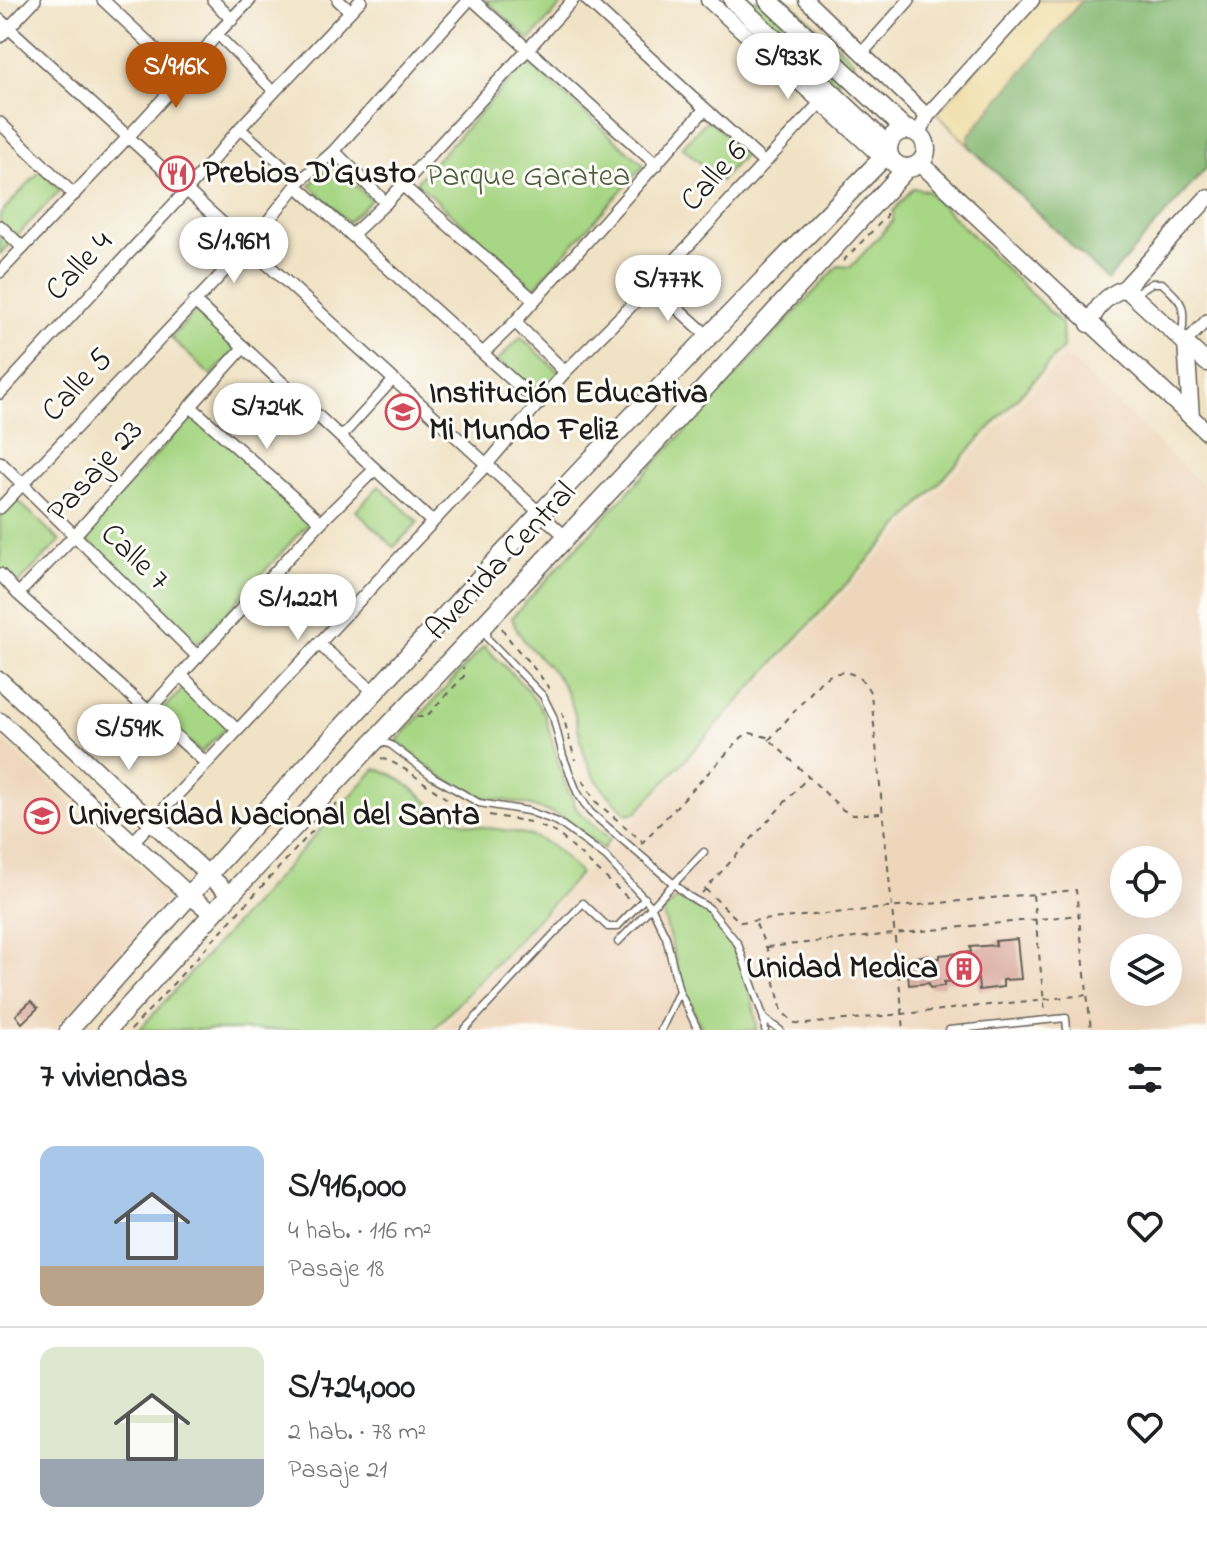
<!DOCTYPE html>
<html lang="es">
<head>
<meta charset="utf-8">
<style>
  :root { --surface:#fff; --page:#f2f2f2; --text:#202124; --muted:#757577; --line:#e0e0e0; --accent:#b45309 }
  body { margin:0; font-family:"Indie Flower",sans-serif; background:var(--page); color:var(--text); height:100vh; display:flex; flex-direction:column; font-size:30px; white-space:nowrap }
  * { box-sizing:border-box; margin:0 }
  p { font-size:26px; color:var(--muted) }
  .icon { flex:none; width:44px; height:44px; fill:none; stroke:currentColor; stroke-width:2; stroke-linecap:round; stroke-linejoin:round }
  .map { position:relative; height:1030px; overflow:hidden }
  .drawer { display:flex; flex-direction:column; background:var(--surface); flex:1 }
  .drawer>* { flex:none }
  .controls { position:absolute; left:1110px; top:846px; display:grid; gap:16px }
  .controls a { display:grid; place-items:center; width:72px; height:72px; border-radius:50%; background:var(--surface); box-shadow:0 8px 32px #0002; font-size:40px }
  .price { position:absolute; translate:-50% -68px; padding:0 18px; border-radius:28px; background:#fff; color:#222; font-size:26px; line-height:52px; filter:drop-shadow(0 2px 4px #0008) }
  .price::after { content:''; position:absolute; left:50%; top:48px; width:24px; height:18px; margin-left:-12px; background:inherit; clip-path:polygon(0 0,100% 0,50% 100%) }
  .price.active { background:var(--accent); color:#fff }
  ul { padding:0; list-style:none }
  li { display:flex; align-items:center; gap:24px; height:200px; padding:0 40px }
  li+li { border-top:2px solid var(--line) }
  li span { display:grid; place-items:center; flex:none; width:224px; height:160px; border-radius:16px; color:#555 }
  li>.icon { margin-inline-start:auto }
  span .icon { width:96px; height:96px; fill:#fffc; stroke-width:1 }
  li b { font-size:34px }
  h2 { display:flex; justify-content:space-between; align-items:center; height:96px; padding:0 40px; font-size:34px }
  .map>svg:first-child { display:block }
</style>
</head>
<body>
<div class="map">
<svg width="1207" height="1030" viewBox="0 0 1207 1030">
  <rect width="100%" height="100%" fill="#fdfcf7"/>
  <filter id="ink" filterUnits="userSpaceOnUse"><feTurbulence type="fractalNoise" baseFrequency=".0125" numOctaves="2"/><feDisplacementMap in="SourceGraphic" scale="16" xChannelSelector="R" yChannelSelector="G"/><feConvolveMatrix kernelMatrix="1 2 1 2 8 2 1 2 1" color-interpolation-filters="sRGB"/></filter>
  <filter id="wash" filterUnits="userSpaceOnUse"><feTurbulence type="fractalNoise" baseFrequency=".006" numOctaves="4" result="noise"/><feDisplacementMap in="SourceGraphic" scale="32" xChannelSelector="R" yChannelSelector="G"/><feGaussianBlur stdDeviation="1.8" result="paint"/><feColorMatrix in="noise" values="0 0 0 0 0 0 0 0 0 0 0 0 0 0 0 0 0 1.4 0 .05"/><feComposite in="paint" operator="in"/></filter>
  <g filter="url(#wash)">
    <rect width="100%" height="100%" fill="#f0e2c4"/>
    <g fill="#eed6bb" fill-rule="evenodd">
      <path d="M1065 355 1207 490V1030H440ZM1124 860H1168V904H1124ZM1124 948H1168V992H1124Z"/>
      <path d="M0 738 169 895 89 992 54 1030H0Z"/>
    </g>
    <g fill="#a7d684" stroke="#627950" stroke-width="2">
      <path d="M485 0H566L530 40Z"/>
      <path d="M740 0H766L845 73 833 86Z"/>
      <path d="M774 0H788L854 61 847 68Z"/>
      <path d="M527 62 644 165 534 288 416 182Z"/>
      <path d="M708 119 746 153 720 181 682 147Z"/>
      <path d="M332 163 371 200 348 222 310 185Z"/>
      <path d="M40 171 60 190 0 254V214Z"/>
      <path d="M913 188 927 191 1062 324 1063 348 637 812 627 814C610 797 594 782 586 759 577 732 577 706 561 682 546 659 519 644 512 617L838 266 851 267 893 221V211Z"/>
      <path d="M196 311 236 349 211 376 171 338Z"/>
      <path d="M521 337 560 373 538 397 498 360Z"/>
      <path d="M194 413 314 517 198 644 83 536Z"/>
      <path d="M379 486 418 522 394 547 356 511Z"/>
      <path d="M14 497 60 541 17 585 0 569V512Z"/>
      <path d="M484 646 527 689 544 713 564 781 577 810 610 839 603 849 560 816 525 804 481 797 441 777 397 741Z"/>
      <path d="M187 685 229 725 201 753 159 713Z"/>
      <path d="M375 769C403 773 423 802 448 816 479 833 519 825 548 844 560 851 571 864 580 874L433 1030H139Z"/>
      <path d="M677 898C728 904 753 988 757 1030H703L684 992 663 912Z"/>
    </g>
    <path fill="#85b772" stroke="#506a47" stroke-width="2" d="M1082 0H1207V167L1107 280 969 146 968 136Z"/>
    <path fill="#eeda9e" stroke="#857b5d" stroke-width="2" d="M1038 0H1082L968 136 969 146 936 113Z"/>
    <g id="blocks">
      <g fill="#d8a79b">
        <path d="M1017 939 1021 979 1003 980V987L979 990 978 979 944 982V986L930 988 929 983 909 985 907 959 927 955V959L940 958V955L971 952 970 947 996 945 995 941Z"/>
        <path d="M31 1001 38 1008 22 1023 16 1015Z"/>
      </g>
    </g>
  </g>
  <g filter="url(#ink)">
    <use href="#blocks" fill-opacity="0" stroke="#666157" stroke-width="2"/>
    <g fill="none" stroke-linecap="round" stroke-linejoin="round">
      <g stroke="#666157" stroke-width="9">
        <g id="service">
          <path d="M1136 293 1152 283H1162C1183 303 1186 305 1182 334"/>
          <path d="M486 628 488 639 543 696 553 716 563 756 577 792 590 812 688 896 709 908 738 944 764 1019 765 1030"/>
          <path d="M378 740 391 745 432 776 479 803 528 811 558 822 606 857 651 906 666 937 679 991 698 1030"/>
          <path d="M618 942 704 852"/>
          <path d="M764 1019 780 1030"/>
          <path d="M464 1030 583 903 608 927H617L645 898"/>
          <path d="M661 1030 679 991"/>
          <path d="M949 1030 1066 1018 1067 1030"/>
        </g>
      </g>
      <g stroke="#666157" stroke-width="12">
        <g id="pedestrian">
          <path d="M217 34 274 92"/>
          <path d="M240 128 300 181"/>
          <path d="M342 436 394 379"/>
        </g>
      </g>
      <g stroke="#666157" stroke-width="14">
        <g id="minor">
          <path d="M103 0 184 76"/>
          <path d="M213 0 232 20"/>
          <path d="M338 0 350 11"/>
          <path d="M473 0 657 165"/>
          <path d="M587 0 763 162"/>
          <path d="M0 20 566 537"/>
          <path d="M0 37 35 0"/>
          <path d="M863 52 909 0"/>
          <path d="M0 123 74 195"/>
          <path d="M334 151 386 203"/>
          <path d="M402 185 534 300"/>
          <path d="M298 187 539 404"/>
          <path d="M0 226 23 248"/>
          <path d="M353 234 386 203 573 0"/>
          <path d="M0 272 129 136 184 76 217 34 250 0"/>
          <path d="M652 285 707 335"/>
          <path d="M194 301 431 521"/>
          <path d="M515 322 565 372"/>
          <path d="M1186 342 1207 320"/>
          <path d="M483 353 515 322 705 109"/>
          <path d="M0 393 187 190 240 128 361 0"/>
          <path d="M190 406 321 522"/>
          <path d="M0 462 198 657"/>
          <path d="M0 508 249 245 300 181 334 151 469 0"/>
          <path d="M0 574 18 594 206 763"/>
          <path d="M18 594 74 536 244 347"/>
          <path d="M320 645 373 691"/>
          <path d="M182 676 237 730"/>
          <path d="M148 711 321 522 375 469"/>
          <path d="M132 843 488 463 565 372 652 285 819 104"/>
        </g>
      </g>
      <g stroke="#666157" stroke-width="17">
        <g id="tertiary">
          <path d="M708 0 870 147 874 151 888 149"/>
          <path d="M806 0 927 116"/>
          <path d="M919 134 927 116 1032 0"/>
        </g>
      </g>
      <g stroke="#666157" stroke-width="19">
        <g id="secondary">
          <path d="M920 163 1207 432"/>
          <path d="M1125 288 1207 363"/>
          <path d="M1089 324C1098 306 1105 296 1125 288L1207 198"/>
          <path d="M1186 342 1191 417"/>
          <path d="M0 680 230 895"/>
          <path d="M0 721 189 895 212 913"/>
        </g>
      </g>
      <g stroke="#666157" stroke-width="21">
        <g id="primary">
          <path d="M733 0 888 146"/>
          <path d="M768 0 906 130"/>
          <circle cx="907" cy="149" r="19"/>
          <path d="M69 1030C335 731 606 437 888 153"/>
          <path d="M107 1030 230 895 647 451 907 168"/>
        </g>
      </g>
      <g stroke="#666157" stroke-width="2" stroke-dasharray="6 6" stroke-linecap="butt">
        <path d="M843 261 886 217V213"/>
        <path d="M502 628C515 651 536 666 549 689"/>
        <path d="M562 712 575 760"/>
        <path d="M417 717H426L464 676 463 667"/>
        <path d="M769 740 822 680C842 666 861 672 871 694L904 1030"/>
        <path d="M381 758C416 769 439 802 475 811"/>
        <path d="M583 780 595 801 642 841"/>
        <path d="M489 815 530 822"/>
        <path d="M540 826 557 833 630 900"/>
        <path d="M641 844 742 737 750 733 767 737 843 810 853 815 880 813"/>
        <path d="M705 889 740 922 1076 890 1091 1030"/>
        <path d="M702 893 808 777"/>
        <path d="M1033 895 1045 1012"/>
        <path d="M756 924 767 949 782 1012 795 1023 806 1024 1086 995"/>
        <path d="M767 947 1079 915"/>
        <path d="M131 1030 337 804"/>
      </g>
      <use href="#service" stroke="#fff" stroke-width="6"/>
      <use href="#pedestrian" stroke="#fff" stroke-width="9"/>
      <use href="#minor" stroke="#fff" stroke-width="11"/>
      <use href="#tertiary" stroke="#fff" stroke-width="14"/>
      <use href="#secondary" stroke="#fff" stroke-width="16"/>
      <use href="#primary" stroke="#fff" stroke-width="18"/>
    </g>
  </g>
  <defs>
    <g id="restaurant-ring" transform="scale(1.8)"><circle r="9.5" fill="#fdfcf7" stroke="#d1495b" stroke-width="1.5"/><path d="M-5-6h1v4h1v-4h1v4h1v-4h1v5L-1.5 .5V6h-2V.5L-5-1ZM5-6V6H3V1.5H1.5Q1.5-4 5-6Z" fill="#d1495b"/></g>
    <g id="school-ring" transform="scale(1.8)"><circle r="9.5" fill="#fdfcf7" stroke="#d1495b" stroke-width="1.5"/><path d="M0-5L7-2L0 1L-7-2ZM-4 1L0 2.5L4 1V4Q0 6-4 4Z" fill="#d1495b"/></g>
    <g id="university-ring" transform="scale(1.8)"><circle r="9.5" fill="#fdfcf7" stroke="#d1495b" stroke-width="1.5"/><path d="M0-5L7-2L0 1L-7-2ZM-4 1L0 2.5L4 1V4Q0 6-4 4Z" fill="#d1495b"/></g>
    <g id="building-ring" transform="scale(1.8)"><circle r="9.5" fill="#fdfcf7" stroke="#d1495b" stroke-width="1.5"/><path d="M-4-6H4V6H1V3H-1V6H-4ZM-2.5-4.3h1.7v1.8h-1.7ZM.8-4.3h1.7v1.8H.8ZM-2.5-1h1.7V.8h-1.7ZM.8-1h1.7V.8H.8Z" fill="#d1495b"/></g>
  </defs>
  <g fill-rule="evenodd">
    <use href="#restaurant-ring" x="177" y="174"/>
    <use href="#school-ring" x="403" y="412"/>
    <use href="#university-ring" x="42" y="816"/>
    <use href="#building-ring" x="964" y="969"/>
  </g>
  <g text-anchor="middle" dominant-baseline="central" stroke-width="6" stroke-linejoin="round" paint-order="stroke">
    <g font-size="32" font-weight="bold" fill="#1c1c1c" stroke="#fdfcf7" text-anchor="start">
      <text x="203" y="174">Prebios D'Gusto</text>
      <text x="429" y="394">Institución Educativa<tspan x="429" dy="37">Mi Mundo Feliz</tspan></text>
      <text x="68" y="816">Universidad Nacional del Santa</text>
      <text x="938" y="969" text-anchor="end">Unidad Medica</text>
    </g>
    <g font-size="32" fill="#4d5d40" stroke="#fdfcf7">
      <text x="528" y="177">Parque Garatea</text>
    </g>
    <g font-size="32" fill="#1c1c1c" stroke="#fdfcf7">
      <text transform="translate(715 177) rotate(-48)">Calle 6</text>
      <text transform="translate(80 267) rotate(-47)">Calle 4</text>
      <text transform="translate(78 386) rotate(-47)">Calle 5</text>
      <text transform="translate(96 472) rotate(-48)">Pasaje 23</text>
      <text transform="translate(134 558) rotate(44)">Calle 7</text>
      <text transform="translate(502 562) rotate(-47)">Avenida Central</text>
    </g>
  </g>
</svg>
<div class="controls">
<a><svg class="icon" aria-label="locate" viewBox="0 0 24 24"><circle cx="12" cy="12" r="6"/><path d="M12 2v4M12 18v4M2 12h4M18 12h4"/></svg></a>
<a><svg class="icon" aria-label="layers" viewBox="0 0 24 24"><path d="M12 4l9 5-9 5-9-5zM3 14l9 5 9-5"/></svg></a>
</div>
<b class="price" style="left:788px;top:101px">S/933K</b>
<b class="price active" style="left:176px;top:110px">S/916K</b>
<b class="price" style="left:234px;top:285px">S/1.96M</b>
<b class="price" style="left:668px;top:323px">S/777K</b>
<b class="price" style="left:267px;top:451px">S/724K</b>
<b class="price" style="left:298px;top:642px">S/1.22M</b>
<b class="price" style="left:129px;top:772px">S/591K</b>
</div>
<section class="drawer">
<h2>7 viviendas<svg class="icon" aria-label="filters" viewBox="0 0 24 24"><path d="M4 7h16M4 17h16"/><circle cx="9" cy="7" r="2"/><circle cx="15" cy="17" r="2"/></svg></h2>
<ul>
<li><span style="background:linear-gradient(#a9c7e8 75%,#b9a48a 0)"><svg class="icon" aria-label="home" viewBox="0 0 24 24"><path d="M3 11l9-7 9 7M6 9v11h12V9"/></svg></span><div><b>S/916,000</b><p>4 hab. · 116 m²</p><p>Pasaje 18</p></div><svg class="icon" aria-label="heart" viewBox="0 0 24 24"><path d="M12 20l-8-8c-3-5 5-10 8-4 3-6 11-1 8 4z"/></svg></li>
<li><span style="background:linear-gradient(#dfe7d0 70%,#9aa5b1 0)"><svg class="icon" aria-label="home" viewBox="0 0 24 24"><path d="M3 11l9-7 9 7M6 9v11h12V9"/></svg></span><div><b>S/724,000</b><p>2 hab. · 78 m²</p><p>Pasaje 21</p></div><svg class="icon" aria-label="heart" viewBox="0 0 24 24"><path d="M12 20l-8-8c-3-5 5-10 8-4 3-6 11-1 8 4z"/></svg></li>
</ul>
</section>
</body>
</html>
